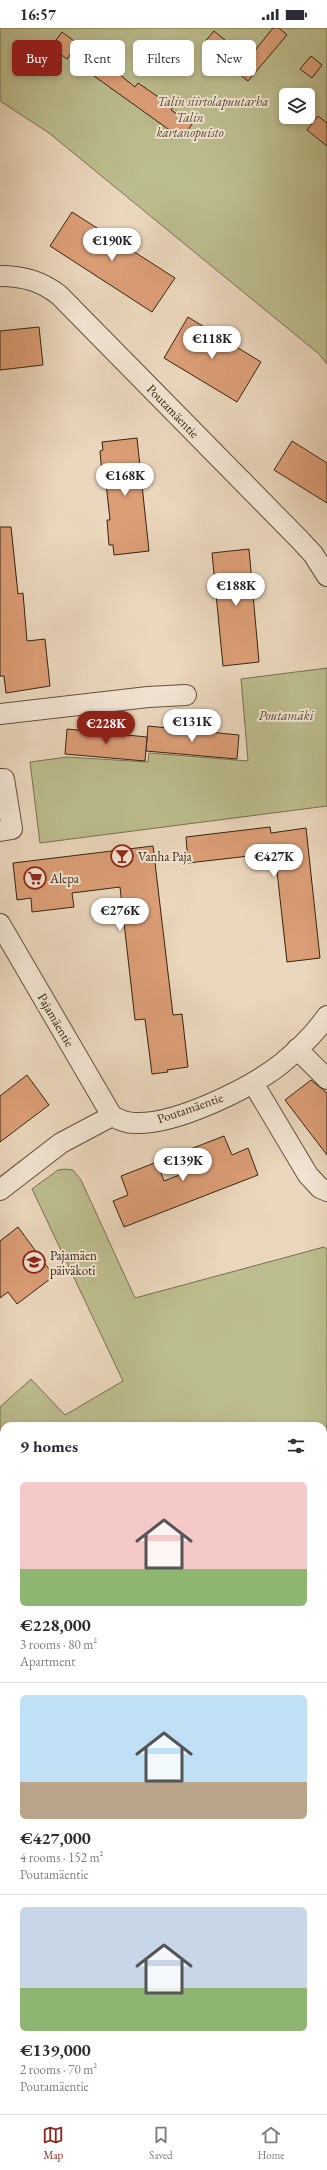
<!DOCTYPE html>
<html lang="en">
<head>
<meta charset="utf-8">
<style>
  :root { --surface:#fff; --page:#f2f2f3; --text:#2b2b33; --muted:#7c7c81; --line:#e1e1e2; --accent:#8f2418 }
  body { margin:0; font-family:"EB Garamond",serif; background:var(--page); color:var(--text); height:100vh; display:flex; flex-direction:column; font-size:15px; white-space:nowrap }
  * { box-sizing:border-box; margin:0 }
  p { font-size:13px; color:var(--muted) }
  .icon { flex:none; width:22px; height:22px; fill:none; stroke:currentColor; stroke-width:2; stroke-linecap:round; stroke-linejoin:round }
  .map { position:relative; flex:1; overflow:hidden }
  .drawer { position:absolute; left:0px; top:1394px; width:327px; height:692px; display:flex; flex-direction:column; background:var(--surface); border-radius:12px 12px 0 0; box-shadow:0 2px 6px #0003 }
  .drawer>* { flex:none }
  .top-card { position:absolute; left:12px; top:12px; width:303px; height:36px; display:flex; gap:8px }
  .controls { position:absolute; left:279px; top:60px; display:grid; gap:8px }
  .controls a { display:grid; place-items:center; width:36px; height:36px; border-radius:6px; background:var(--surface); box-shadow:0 2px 6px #0003; font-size:20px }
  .price { position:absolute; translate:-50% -34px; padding:0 9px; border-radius:14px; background:#fff; color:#222; font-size:13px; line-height:26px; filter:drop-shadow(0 1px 2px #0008) }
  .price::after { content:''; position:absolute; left:50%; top:24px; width:12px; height:9px; margin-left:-6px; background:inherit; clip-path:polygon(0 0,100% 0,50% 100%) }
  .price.on { background:var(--accent); color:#fff }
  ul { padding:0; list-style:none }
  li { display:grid; align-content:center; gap:8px; height:212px; padding:0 20px }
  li+li { border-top:1px solid var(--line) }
  li span { display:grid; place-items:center; height:124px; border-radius:6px; color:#555 }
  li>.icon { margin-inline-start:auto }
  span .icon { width:72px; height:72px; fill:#fffc; stroke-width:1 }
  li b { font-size:17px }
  h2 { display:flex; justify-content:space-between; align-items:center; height:48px; padding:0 20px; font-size:17px }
  .tag { padding:0 14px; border-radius:6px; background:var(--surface); box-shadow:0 2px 6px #0003; font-size:14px; line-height:36px }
  .tag.on { background:var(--accent); color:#fff }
  .status { display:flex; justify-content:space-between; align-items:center; height:28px; padding:0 20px; background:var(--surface); direction:ltr }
  .status svg { height:11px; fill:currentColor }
  .tabs { display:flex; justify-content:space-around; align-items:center; height:56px; border-top:1px solid var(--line); background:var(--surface); font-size:11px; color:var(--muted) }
  .tabs a { display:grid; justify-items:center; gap:2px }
  .tabs .on { color:var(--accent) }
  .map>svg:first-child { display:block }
</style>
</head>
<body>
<div class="status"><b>16:57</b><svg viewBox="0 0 49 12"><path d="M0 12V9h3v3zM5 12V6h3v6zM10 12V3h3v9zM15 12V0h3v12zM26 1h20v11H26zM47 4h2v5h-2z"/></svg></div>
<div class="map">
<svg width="327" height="2086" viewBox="0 0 327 2086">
  <rect width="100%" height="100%" fill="#ebd7bd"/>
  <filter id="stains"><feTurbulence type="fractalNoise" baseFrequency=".005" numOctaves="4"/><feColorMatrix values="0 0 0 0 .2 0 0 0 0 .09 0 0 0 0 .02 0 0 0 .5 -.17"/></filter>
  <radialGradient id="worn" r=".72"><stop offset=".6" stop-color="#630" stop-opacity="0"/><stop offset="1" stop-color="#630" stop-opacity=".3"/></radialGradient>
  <g fill="#bcbd8e" stroke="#787050" fill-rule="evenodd">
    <path d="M0 0H327V336L319 326 49 105 0 73ZM286 67H308V89H286Z"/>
    <path d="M327 640V778L40 815 30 734 67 729 148 734 149 725 248 733 241 651Z"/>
    <path d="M65 1141 73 1142 81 1152 135 1270 324 1219 327 1221V2086H0V1379L31 1351 65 1387 123 1353 32 1161 58 1142ZM4 1398H323V2082H4Z"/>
  </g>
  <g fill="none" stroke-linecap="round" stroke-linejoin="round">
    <g stroke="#757c78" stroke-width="6">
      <path d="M3 1996 4 1997"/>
      <path d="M246 2082 257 2086"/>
    </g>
  </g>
  <g fill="#dc9e77" stroke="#352411">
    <path d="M273 0H279L287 7 248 53 203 16 214 3 248 31Z"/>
    <path d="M62 4 78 16 67 31 51 19Z"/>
    <path d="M311 28 322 37 312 50 300 41Z"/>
    <path d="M105 35 135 59 138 55 173 79 171 82 192 96 182 111 94 48Z"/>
    <path d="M318 88 327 95V118L307 102Z"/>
    <path d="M72 184 175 250 152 284 50 218Z"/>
    <path d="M188 289 261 334 237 374 164 330Z"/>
    <path d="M39 299 43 337 0 342V303Z"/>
    <path d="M137 410 149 523 114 527 113 517H109L107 492H110L105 446H102L100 423 103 422 102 414Z"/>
    <path d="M292 413 327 435V475L274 442Z"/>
    <path d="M0 499H11L18 566 23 565 27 613 45 611 50 658 6 665 4 648H0Z"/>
    <path d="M249 521 259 634 223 638 212 525Z"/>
    <path d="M148 698 239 707 237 731 146 723Z"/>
    <path d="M67 701 147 709 145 733 65 726Z"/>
    <path d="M270 799 271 805 306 800 320 930 287 934 275 825 188 835 186 809Z"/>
    <path d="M153 818 173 987 182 986 188 1039 167 1042 168 1044 152 1046 145 991 135 992 120 859 72 865 74 879 32 884 31 870 17 872 13 835Z"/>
    <path d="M27 1047 49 1077 0 1114V1068Z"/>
    <path d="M311 1052 327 1065V1127L285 1072Z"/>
    <path d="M224 1108 232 1127 248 1120 258 1147 124 1199 113 1173 128 1167 121 1148 157 1134 164 1153 195 1141 188 1122Z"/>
    <path d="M18 1199 54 1248 17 1276 8 1264 0 1270V1213Z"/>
  </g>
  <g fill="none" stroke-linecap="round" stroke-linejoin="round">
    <g stroke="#62513c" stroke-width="22">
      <g id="minor">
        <path d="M0 248C23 248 41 253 59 267L300 512 313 526 327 548"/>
        <path d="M0 686 148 669 186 667"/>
        <path d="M0 751H4L12 801 0 803"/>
        <path d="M0 896 112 1088"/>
        <path d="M297 1021 327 1051"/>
        <path d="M253 1055 308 1147 320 1160 327 1163"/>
        <path d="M112 1088C120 1092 126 1095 135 1095 175 1097 249 1061 281 1036 298 1022 314 1007 327 988"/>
        <path d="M0 1162 61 1115 112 1088"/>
        <path d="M0 2011 4 2013"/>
        <path d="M193 2082 204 2086"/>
        <path d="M138 2086 146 2082"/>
      </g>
    </g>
    <use href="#minor" stroke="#f2e5d4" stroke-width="20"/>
  </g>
  <defs>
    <g id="bar-ring" transform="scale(1.15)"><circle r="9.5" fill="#f2e5d4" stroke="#8f2418" stroke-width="1.5"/><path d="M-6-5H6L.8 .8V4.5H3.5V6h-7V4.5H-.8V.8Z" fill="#8f2418"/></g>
    <g id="supermarket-ring" transform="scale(1.15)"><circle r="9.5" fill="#f2e5d4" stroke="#8f2418" stroke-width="1.5"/><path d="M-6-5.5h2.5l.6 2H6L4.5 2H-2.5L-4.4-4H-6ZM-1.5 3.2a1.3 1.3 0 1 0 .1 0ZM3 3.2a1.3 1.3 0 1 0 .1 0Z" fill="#8f2418"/></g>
    <g id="school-ring" transform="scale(1.15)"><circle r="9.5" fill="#f2e5d4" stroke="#8f2418" stroke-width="1.5"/><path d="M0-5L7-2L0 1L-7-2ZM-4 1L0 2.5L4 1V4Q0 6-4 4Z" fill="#8f2418"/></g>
  </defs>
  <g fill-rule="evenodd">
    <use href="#bar-ring" x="122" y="828"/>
    <use href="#supermarket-ring" x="35" y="850"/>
    <use href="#school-ring" x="34" y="1234"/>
  </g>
  <g text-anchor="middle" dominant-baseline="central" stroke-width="4" stroke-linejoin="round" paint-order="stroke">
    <g font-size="13" font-style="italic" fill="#574a30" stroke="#f2e5d4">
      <text x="213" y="73">Talin siirtolapuutarha</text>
      <text x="190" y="89">Talin<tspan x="190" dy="15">kartanopuisto</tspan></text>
      <text x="286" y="687">Poutamäki</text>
    </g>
    <g font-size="13" fill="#352411" stroke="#f2e5d4">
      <text transform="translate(173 383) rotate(46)">Poutamäentie</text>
      <text transform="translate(56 992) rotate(60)">Pajamäentie</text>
      <text transform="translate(190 1080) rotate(-19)">Poutamäentie</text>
    </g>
    <g font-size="13" fill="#352411" stroke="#f2e5d4" text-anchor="start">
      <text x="138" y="828">Vanha Paja</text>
      <text x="50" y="850">Alepa</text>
      <text x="50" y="1227">Pajamäen<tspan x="50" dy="15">päiväkoti</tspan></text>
    </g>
  </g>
  <rect width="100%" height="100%" filter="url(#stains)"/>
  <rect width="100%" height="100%" fill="url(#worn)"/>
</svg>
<div class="controls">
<a><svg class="icon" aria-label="layers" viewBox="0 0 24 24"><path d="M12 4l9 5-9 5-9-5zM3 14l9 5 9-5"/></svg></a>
</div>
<b class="price" style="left:112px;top:234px">€190K</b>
<b class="price" style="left:212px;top:332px">€118K</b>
<b class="price" style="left:125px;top:469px">€168K</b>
<b class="price" style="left:236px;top:579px">€188K</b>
<b class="price" style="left:192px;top:715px">€131K</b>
<b class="price on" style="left:106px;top:717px">€228K</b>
<b class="price" style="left:274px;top:850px">€427K</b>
<b class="price" style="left:120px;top:904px">€276K</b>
<b class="price" style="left:183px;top:1154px">€139K</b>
<div class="top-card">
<a class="tag on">Buy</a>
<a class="tag">Rent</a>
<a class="tag">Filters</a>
<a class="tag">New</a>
</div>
<section class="drawer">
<h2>9 homes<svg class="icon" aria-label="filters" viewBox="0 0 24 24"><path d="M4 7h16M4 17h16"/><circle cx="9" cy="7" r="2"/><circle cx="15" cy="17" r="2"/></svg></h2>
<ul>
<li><span style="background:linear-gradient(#f6c9c9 70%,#8fb573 0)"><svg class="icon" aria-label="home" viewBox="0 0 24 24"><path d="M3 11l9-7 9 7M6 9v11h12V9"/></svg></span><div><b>€228,000</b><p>3 rooms · 80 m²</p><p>Apartment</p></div></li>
<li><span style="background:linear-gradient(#bfe0f5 70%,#b9a48a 0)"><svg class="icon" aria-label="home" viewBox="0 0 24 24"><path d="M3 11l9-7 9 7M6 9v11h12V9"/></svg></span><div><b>€427,000</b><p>4 rooms · 152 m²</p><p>Poutamäentie</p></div></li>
<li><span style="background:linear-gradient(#c9d6e8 65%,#8fb573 0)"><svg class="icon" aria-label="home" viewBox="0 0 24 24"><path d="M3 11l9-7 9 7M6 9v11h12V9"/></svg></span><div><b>€139,000</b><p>2 rooms · 70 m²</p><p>Poutamäentie</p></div></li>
</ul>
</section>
</div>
<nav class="tabs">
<a class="on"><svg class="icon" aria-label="map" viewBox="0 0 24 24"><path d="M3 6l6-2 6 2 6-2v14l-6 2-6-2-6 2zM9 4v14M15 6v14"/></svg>Map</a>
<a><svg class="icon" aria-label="saved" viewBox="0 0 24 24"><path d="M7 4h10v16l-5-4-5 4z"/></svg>Saved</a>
<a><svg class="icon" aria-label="home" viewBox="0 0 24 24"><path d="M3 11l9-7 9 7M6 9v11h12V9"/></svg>Home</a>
</nav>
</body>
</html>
